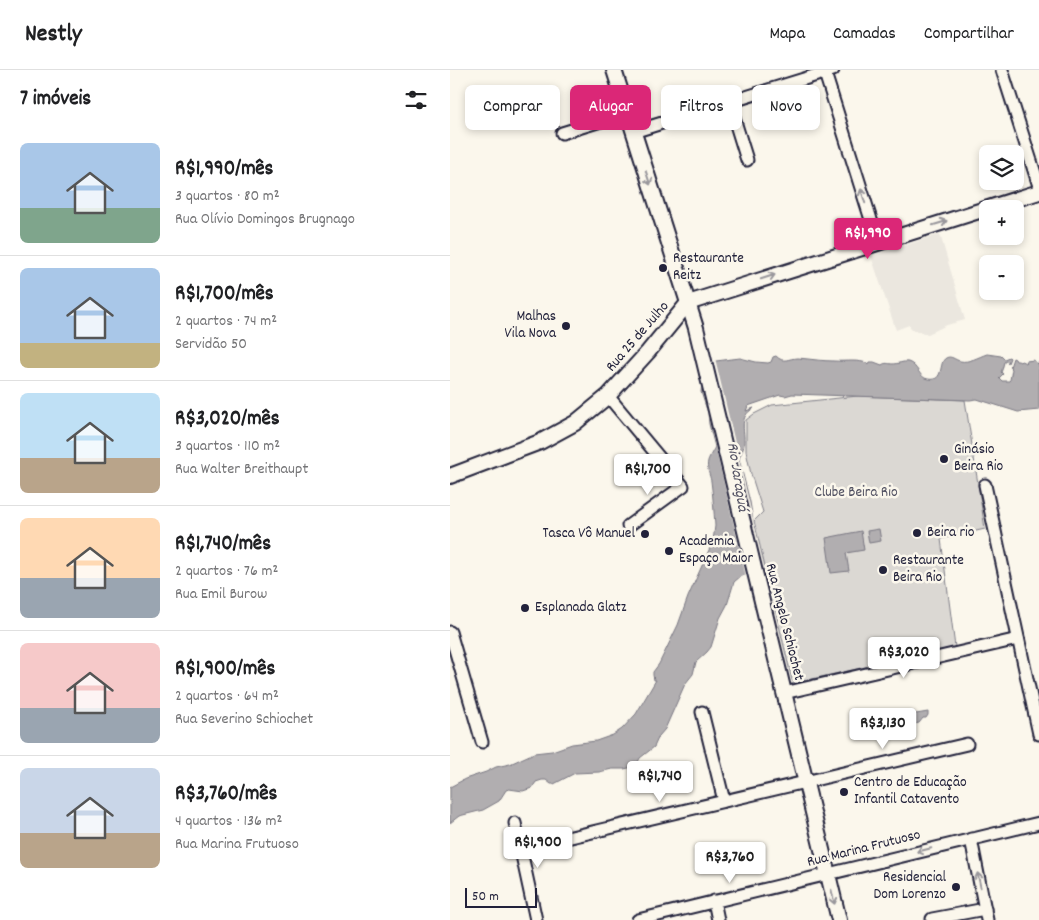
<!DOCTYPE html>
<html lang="pt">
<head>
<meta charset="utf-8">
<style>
  :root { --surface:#fff; --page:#f6f6f6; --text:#202124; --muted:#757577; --line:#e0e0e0; --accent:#db2777 }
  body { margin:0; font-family:Dekko,sans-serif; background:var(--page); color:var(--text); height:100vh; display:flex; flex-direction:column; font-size:19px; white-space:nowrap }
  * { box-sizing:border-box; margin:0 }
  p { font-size:16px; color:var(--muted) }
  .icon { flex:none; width:28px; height:28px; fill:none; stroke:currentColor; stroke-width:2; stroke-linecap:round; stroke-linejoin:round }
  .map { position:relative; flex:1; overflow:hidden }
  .drawer { display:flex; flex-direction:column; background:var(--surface); width:450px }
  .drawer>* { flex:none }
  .hud { position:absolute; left:15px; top:15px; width:475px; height:45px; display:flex; gap:10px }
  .buttons { position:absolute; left:529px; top:75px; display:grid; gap:10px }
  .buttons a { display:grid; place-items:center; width:45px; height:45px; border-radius:8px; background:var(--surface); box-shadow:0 2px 8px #0003; font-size:25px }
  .scale { position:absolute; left:15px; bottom:12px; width:72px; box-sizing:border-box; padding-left:5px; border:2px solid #22223b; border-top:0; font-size:14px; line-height:18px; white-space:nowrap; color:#22223b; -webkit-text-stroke:4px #fbf7ec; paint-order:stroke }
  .price { position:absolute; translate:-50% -42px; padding:0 11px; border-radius:5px; background:#fff; color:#222; font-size:16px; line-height:32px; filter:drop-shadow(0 1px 2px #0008) }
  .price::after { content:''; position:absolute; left:50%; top:30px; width:15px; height:11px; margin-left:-8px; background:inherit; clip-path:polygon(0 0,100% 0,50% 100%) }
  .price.on { background:var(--accent); color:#fff }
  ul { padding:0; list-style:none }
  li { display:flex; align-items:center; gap:15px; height:125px; padding:0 20px }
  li+li { border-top:1px solid var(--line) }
  li span { display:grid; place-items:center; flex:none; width:140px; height:100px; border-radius:8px; color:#555 }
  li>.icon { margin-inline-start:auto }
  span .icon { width:60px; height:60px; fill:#fffc; stroke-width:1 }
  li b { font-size:21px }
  h2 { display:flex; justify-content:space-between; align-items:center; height:60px; padding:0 20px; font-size:21px }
  .chip { padding:0 18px; border-radius:8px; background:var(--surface); box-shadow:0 2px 8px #0003; font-size:18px; line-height:45px }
  .chip.on { background:var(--accent); color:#fff }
  header { display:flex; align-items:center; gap:30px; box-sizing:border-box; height:70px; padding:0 25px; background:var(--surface); border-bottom:1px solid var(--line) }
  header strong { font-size:24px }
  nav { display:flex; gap:28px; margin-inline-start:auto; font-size:18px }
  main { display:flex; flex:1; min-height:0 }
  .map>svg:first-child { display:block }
</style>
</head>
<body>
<header>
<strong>Nestly</strong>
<nav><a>Mapa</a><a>Camadas</a><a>Compartilhar</a></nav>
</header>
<main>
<section class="drawer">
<h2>7 imóveis<svg class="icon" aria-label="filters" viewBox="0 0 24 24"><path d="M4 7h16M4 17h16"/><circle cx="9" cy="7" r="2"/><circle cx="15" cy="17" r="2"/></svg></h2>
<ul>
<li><span style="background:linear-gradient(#a9c7e8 65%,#7fa58c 0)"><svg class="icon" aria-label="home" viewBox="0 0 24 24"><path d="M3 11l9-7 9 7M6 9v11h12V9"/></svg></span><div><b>R$1,990/mês</b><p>3 quartos · 80 m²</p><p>Rua Olívio Domingos Brugnago</p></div></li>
<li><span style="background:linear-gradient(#a9c7e8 75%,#c2b280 0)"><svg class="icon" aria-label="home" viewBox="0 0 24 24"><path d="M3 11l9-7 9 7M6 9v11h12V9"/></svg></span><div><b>R$1,700/mês</b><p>2 quartos · 74 m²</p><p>Servidão 50</p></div></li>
<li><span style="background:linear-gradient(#bfe0f5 65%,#b9a48a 0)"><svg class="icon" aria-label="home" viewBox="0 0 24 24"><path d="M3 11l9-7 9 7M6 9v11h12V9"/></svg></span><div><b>R$3,020/mês</b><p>3 quartos · 110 m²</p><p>Rua Walter Breithaupt</p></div></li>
<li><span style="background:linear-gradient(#ffd9b3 60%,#9aa5b1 0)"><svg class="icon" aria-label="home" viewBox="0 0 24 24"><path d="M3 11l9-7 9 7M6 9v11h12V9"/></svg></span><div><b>R$1,740/mês</b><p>2 quartos · 76 m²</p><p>Rua Emil Burow</p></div></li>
<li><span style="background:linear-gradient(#f6c9c9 65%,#9aa5b1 0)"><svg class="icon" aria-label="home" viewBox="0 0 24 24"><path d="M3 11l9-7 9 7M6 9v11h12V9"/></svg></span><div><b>R$1,900/mês</b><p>2 quartos · 64 m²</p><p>Rua Severino Schiochet</p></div></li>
<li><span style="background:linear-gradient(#c9d6e8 65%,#b9a48a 0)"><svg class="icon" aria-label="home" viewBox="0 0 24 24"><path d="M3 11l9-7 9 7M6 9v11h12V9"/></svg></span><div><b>R$3,760/mês</b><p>4 quartos · 136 m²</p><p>Rua Marina Frutuoso</p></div></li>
</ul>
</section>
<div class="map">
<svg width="589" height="850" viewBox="0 0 589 850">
  <rect width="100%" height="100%" fill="#fbf7ec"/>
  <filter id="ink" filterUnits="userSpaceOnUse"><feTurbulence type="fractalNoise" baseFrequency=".02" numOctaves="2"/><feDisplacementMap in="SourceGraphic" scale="10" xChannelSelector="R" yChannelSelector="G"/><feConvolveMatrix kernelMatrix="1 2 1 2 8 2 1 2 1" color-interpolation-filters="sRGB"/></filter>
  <g filter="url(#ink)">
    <path fill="#ebe7df" d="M490 164 515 250 497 255 478 264 462 260 459 255 446 260 421 186Z"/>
    <path fill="#dbd8d3" stroke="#7e7d87" d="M408 326 515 330 535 459 491 469 505 577 344 613 342 610 304 451 313 442 301 404 296 381V350L304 344 322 335Z"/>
    <g fill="#b1aeb0" stroke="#787681">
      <path d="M537 284 551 286 554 289 559 287 560 288 558 293 556 291 554 292 552 300 551 302 553 304 549 308 552 311H559L560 310 562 299 560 297 563 288 565 289 566 291H568L570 292 571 291 576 293 577 292 576 291 584 290 588 294 589 292V340L568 342 527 329 520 330 342 324 335 326 330 325 298 336 296 341 304 338C288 347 295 359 294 374 294 380 290 384 289 389L300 432 305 462 298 504 291 506 284 512 277 535 270 548 261 577 257 582 246 592 243 604 235 614 215 659 209 666 204 677 190 688 186 696 183 697 174 699H162L149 702 125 703 104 714H101L96 710H92L86 712 82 718 73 721 59 719 56 720 49 731 33 740 9 746 0 753V717L15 709 36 702 46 697 60 694 84 683 102 681 122 674 146 671 163 665 172 659 186 644 206 610H204L203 605V602L209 594 228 555 238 527 263 471 265 456C264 441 263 426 261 411 260 405 256 398 258 391 258 389 264 379 265 377L259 354 258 343 251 322 253 303 261 293 266 291 290 288 306 292 318 293 321 292 323 287 326 286C334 294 338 288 348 288 360 289 372 291 384 291 396 292 408 289 419 294L420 292H424L432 295C436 292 438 294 443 294 448 294 453 291 458 292 468 295 469 308 478 309 495 312 488 292 496 288 501 285 505 290 510 291 519 293 528 287 537 284Z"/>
      <path d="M429 459 431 471 419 473 417 461Z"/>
      <path d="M411 461 414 480 396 483 399 501 381 503 376 468Z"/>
      <path d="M478 642V645L476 648H473L469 653 464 654V647L466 644Z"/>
    </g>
    <path fill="#fbf7ec" d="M265 288 308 470 307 486 300 506 296 507 250 312 251 303 260 291Z"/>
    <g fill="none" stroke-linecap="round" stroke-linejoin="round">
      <g stroke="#22223b" stroke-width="15">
        <g id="minor">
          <path d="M374 0 428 172"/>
          <path d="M552 0 589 116"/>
          <path d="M279 32 297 90"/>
          <path d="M183 62 383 0"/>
          <path d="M112 63 177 43"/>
          <path d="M158 326 233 416 178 456"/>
          <path d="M535 415 589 664"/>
          <path d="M0 562 32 672"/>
          <path d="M334 623 568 569"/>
          <path d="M252 642 274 731"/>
          <path d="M65 753 86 850"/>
          <path d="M521 769 537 850"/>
          <path d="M70 779 517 674"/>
          <path d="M264 831 268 850"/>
          <path d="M482 849 535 839"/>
          <path d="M188 850 589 753"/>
        </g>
      </g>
      <g stroke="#22223b" stroke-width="18">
        <g id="major">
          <path d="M164 0 246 258 389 850"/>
          <path d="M238 233 589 122"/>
          <path d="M0 406 90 372 125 353 158 326 198 282 238 233"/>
        </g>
      </g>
      <use href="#minor" stroke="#fbf7ec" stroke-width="11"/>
      <use href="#major" stroke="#fbf7ec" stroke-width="14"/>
    </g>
    <defs><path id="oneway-shaft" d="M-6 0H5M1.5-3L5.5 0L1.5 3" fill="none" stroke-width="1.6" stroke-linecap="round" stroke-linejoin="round" transform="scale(1.25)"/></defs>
    <g stroke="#99979c">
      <use href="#oneway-shaft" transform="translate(198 108) rotate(72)"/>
      <use href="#oneway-shaft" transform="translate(413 126) rotate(-107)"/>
      <use href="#oneway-shaft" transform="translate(490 153) rotate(-17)"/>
      <use href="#oneway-shaft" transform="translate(318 207) rotate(-18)"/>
      <use href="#oneway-shaft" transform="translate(474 780) rotate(167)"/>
      <use href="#oneway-shaft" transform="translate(529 810) rotate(-102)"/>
      <use href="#oneway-shaft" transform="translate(383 827) rotate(77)"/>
    </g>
  </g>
  <g fill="#22223b" stroke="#fbf7ec" stroke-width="2">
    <circle cx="213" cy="198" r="5"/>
    <circle cx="116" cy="256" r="5"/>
    <circle cx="494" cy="389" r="5"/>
    <circle cx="467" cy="463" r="5"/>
    <circle cx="195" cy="464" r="5"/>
    <circle cx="219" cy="481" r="5"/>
    <circle cx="433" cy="500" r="5"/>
    <circle cx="75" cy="538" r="5"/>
    <circle cx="394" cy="722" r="5"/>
    <circle cx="506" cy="817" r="5"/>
  </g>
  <g text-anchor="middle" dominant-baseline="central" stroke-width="5" stroke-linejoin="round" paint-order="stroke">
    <g font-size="15" fill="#22223b" stroke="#fbf7ec" text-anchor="start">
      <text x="223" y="189">Restaurante<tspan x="223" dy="17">Reitz</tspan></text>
      <text x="106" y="247" text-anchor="end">Malhas<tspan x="106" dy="17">Vila Nova</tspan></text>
      <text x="504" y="380">Ginásio<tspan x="504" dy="17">Beira Rio</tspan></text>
      <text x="477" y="463">Beira rio</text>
      <text x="185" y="464" text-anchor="end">Tasca Vô Manuel</text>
      <text x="229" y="472">Academia<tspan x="229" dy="17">Espaço Maior</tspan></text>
      <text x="443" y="491">Restaurante<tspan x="443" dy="17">Beira Rio</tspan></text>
      <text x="85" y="538">Esplanada Glatz</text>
      <text x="404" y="713">Centro de Educação<tspan x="404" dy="17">Infantil Catavento</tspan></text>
      <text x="496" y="808" text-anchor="end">Residencial<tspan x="496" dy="17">Dom Lorenzo</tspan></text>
    </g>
    <g font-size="15" fill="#22223b" stroke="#fbf7ec">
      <text transform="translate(188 267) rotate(-49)">Rua 25 de Julho</text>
      <text transform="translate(334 552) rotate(76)">Rua Angelo Schiochet</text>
      <text transform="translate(414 779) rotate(-14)">Rua Marina Frutuoso</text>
    </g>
    <g font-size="15" fill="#505061" stroke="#fbf7ec">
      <text x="406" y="423">Clube Beira Rio</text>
    </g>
    <g font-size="16" font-style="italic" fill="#545364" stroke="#fbf7ec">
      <text transform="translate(287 407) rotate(81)">Rio Jaraguá</text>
    </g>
  </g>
</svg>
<div class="buttons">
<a><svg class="icon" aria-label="layers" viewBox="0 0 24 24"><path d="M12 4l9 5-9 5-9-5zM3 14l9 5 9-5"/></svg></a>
<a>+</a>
<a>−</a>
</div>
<div class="scale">50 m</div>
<b class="price on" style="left:418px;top:190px">R$1,990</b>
<b class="price" style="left:198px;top:426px">R$1,700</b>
<b class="price" style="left:454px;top:609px">R$3,020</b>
<b class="price" style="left:433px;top:680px">R$3,130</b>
<b class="price" style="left:210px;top:733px">R$1,740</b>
<b class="price" style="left:88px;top:799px">R$1,900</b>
<b class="price" style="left:280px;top:814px">R$3,760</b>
<div class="hud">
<a class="chip">Comprar</a>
<a class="chip on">Alugar</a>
<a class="chip">Filtros</a>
<a class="chip">Novo</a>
</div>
</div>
</main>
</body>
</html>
